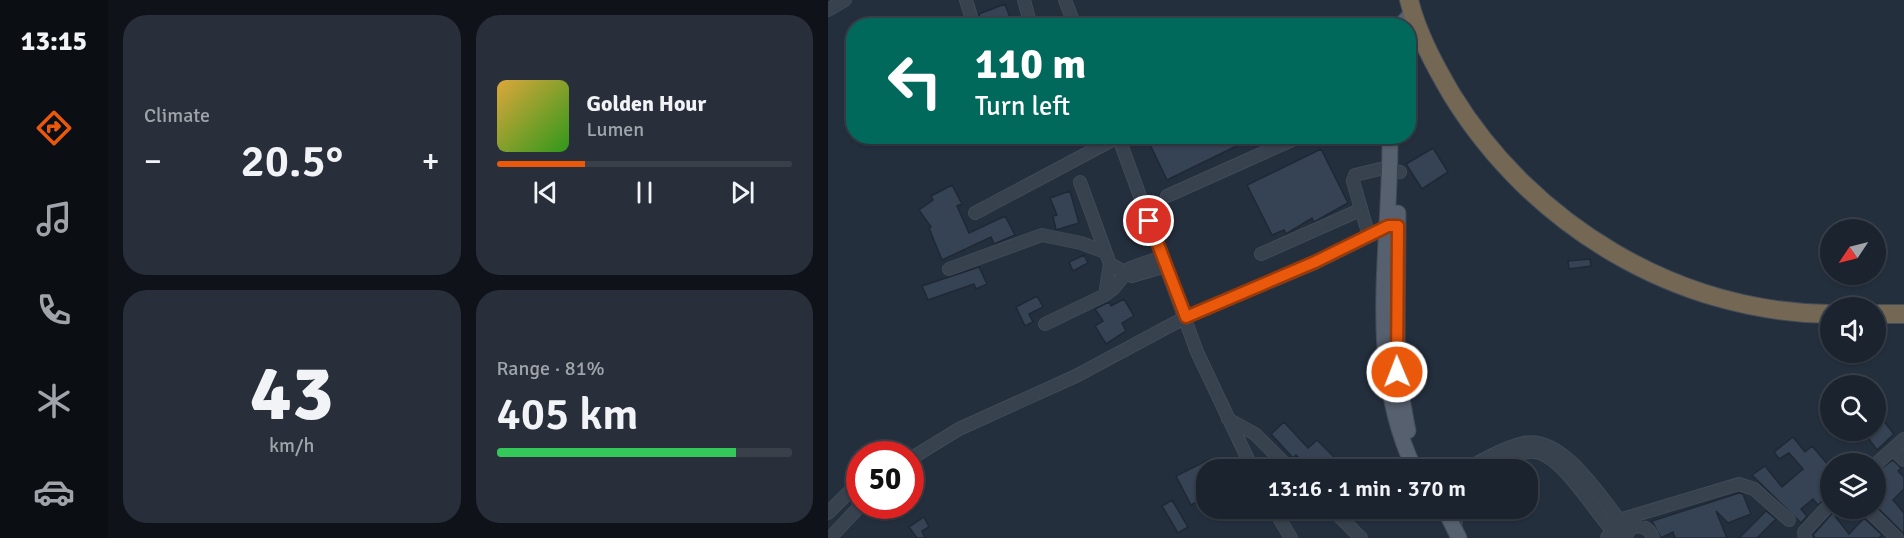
<!DOCTYPE html>
<html lang="en">
<head>
<meta charset="utf-8">
<style>
  body { margin:0; font-family:Signika,sans-serif; background:#282f3a; color:#f1f3f6; height:100vh; display:flex; flex-direction:column; font-size:22px; white-space:nowrap }
  * { box-sizing:border-box; margin:0 }
  p { font-size:20px; color:#a0a4aa }
  .icon { flex:none; width:33px; height:33px; fill:none; stroke:currentColor; stroke-width:2; stroke-linecap:round; stroke-linejoin:round }
  .map { position:relative; flex:1; overflow:hidden }
  .sheet { display:flex; flex-direction:column; gap:15px; padding:15px; background:#0f1319; width:720px }
  .sheet>* { flex:none }
  .top-card { position:absolute; left:18px; top:18px; width:570px; height:126px; border-radius:24px; box-shadow:0 2px 4px #0004,0 0 0 2px #39404a; background:#00695c; color:#fff; overflow:hidden }
  .needle { width:39px; rotate:235deg }
  .tools { position:absolute; left:992px; top:219px; display:grid; gap:12px }
  .tools a { display:grid; place-items:center; width:66px; height:66px; border-radius:50%; background:#1b232e; box-shadow:0 2px 4px #0004,0 0 0 2px #39404a; font-size:30px }
  .speed { position:absolute; left:18px; top:441px; display:flex; gap:12px; font-size:30px; font-weight:700; text-align:center }
  .speed>* { display:grid; place-content:center; width:78px; height:78px; border-radius:50%; background:#1b232e; box-shadow:0 2px 4px #0004,0 0 0 2px #39404a; line-height:1 }
  .speed .limit { border:9px solid #d22; background:#fff; color:#111 }
  .pin { position:absolute; display:grid; place-items:center; width:51px; height:51px; color:#fff; margin:-26px; border:3px solid #fff; border-radius:50%; box-shadow:0 2px 6px #0007 }
  .me { position:absolute; width:66px; margin:-33px; rotate:359deg; stroke-linejoin:round; filter:drop-shadow(0 0 4px #0008) }
  .turn { display:flex; align-items:center; gap:21px; height:126px; padding:0 30px; font-size:27px }
  .turn .icon { width:78px; height:78px; stroke-width:2.5 }
  .turn b { display:block; font-size:42px; line-height:51px }
  .big { font-size:45px; font-weight:600; line-height:1.1 }
  .sheet .widget { flex:1; display:flex; flex-direction:column; justify-content:center; gap:9px; min-width:0; padding:0 21px; border-radius:24px; background:#282f3a }
  .sheet .dial { align-items:center; gap:0 }
  .dial b { font-size:78px; line-height:1 }
  .song { display:flex; align-items:center; gap:18px }
  .cover { width:72px; height:72px; border-radius:9px; background:linear-gradient(135deg,hsl(40 70% 55%),hsl(110 70% 35%)) }
  .played { height:6px; border-radius:3px; background:linear-gradient(90deg,#ea580c 30%,#39404a 30%) }
  .keys { display:flex; justify-content:space-around; direction:ltr }
  .heat { display:flex; justify-content:space-between; align-items:center; font-size:33px; direction:ltr }
  .charge { height:9px; border-radius:4px; background:linear-gradient(90deg,#34c759 81%,#39404a 0) }
  .sheet .tiles { flex:1; display:grid; gap:15px; grid-template-columns:repeat(2,1fr) }
  .trip { position:absolute; left:368px; top:459px; width:342px; height:60px; border-radius:24px; background:#1b232e; box-shadow:0 2px 4px #0004,0 0 0 2px #39404a; font-weight:600; line-height:60px; text-align:center }
  main { display:flex; flex:1; min-height:0 }
  .tabs { display:flex; flex-direction:column; width:108px; justify-content:space-around; align-items:center; background:#0b0e12; color:#a0a4aa }
  .tabs .icon { width:42px; height:42px }
  .tabs .active { color:#ea580c }
  .tabs b { font-size:27px; color:#f1f3f6 }
  .map>svg:first-child { display:block }
  .building { fill:#364354; stroke:#1f2835; stroke-width:1.5 }
  .lines { fill:none; stroke-linecap:round; stroke-linejoin:round }
  .minor-casing { stroke:#414a57; stroke-width:14 }
  .major-casing { stroke:#414a57; stroke-width:17 }
  .highway-casing { stroke:#434c59; stroke-width:20 }
  .minor { stroke:#38414e; stroke-width:12 }
  .major { stroke:#56606e; stroke-width:15 }
  .highway { stroke:#746855; stroke-width:18 }
  .route-casing { stroke:#983908; stroke-width:15 }
  .route { stroke:#ea580c; stroke-width:10 }
</style>
</head>
<body>
<main>
<nav class="tabs">
<b>13:15</b>
<svg class="icon active" aria-label="directions" viewBox="0 0 24 24"><path d="M12 3l9 9-9 9-9-9zM9 14v-3h6M13 9l2 2-2 2"/></svg>
<svg class="icon" aria-label="music" viewBox="0 0 24 24"><path d="M9 18V5l10-2v13"/><circle cx="6" cy="18" r="3"/><circle cx="16" cy="16" r="3"/></svg>
<svg class="icon" aria-label="phone" viewBox="0 0 24 24"><path d="M5 4h4l2 5-3 2q2 4 5 5l2-3 5 2v4C11 20 4 13 5 4z"/></svg>
<svg class="icon" aria-label="climate" viewBox="0 0 24 24"><path d="M12 3v18M4 7l16 10M4 17L20 7"/></svg>
<svg class="icon" aria-label="car" viewBox="0 0 24 24"><path d="M5 17H2v-5l4-1 3-4h7l3 4 3 1v5h-3M9 17h6M6 11h13"/><circle cx="7" cy="17" r="2"/><circle cx="17" cy="17" r="2"/></svg>
</nav>
<section class="sheet">
<div class="tiles">
<div class="widget"><p>Climate</p>
<div class="heat"><a>−</a><b class="big">20.5°</b><a>+</a></div>
</div>
<div class="widget">
<div class="song"><i class="cover"></i><div><b>Golden Hour</b><p>Lumen</p></div></div>
<div class="played"></div>
<div class="keys"><svg class="icon" aria-label="previous" viewBox="0 0 24 24"><path d="M18 5L8 12l10 7zM5 5v14"/></svg><svg class="icon" aria-label="pause" viewBox="0 0 24 24"><path d="M8 5v14M16 5v14"/></svg><svg class="icon" aria-label="next" viewBox="0 0 24 24"><path d="M6 5l10 7-10 7zM19 5v14"/></svg></div>
</div>
<div class="widget dial"><b>43</b><p>km/h</p></div>
<div class="widget"><p>Range · 81%</p><b class="big">405 km</b><div class="charge"></div></div>
</div>
</section>
<div class="map">
<svg width="1076" height="538" viewBox="0 0 1076 538">
  <rect width="100%" height="100%" fill="#242f3e"/>
  <path class="building" d="M177,4L184,23L154,26L151,14Z
    M318,136H429L339,180Z
    M605,148L620,172L594,189L578,164Z
    M493,149L520,203L486,222L484,218L458,234L456,230L444,235L419,185Z
    M124,185L134,204L129,206L141,233L177,216L187,235L166,244L163,237L114,260L101,228L103,227L91,210L105,200L103,196Z
    M242,191L251,223L228,230L225,216L229,215L222,198Z
    M256,255L260,263L245,271L241,262Z
    M762,259L763,266L741,269L740,261Z
    M151,267L159,284L148,289L146,284L100,300L94,286Z
    M209,296L215,307L201,314L205,322L197,326L188,307Z
    M296,299L306,316L294,323L298,331L278,344L267,326L275,321L267,309L281,302L283,306Z
    M1054,419L1066,434L1049,450L1040,438L1047,432V425Z
    M456,422L480,448L489,440L511,462L504,470H483L468,455L465,458L443,434Z
    M965,437L977,452L984,446L1002,467V494L990,505L985,499L973,509L979,516L973,523L924,475L937,466L954,487L975,469L961,453L951,459L946,452Z
    M382,459L387,470H378V497L363,505L348,476Z
    M1065,460L1073,468L1070,471L1076,477V489L1065,500L1076,513V534L1047,505V473Z
    M911,493L915,494L923,514L900,523L888,511L899,538H847L845,532L833,538L824,521Z
    M344,500L360,527L350,533L334,506Z
    M1009,508H1016L1007,516L1021,534L1036,518L1054,535L1051,538H987L985,535Z
    M938,511L948,519L929,538H911Z
    M96,517L101,527L94,531L97,538H89L81,527Z"/>
  <g class="lines">
    <g class="minor-casing">
      <path id="minor" d="M138,0L146,26
        M196,0L203,26
        M237,0L247,26
        M0,10L17,0
        M290,136L369,352L425,470
        M252,182L282,264L277,295
        M339,196L473,136
        M147,213L290,137
        M541,236L525,181L527,175L552,169L572,172
        M433,254L532,210
        M282,264L304,276L338,266
        M121,269L214,235L253,243L277,252
        M217,324L277,295L286,288L302,268L334,257
        M400,419L427,434L463,470
        M1065,449L1076,460
        M82,459L131,429L248,376L358,317L487,263L560,227L566,226
        M1047,465L1076,439
        M636,470C655,460 675,448 695,443C737,434 776,503 800,531
        M659,470C672,462 692,450 707,452C735,455 770,518 791,538
        M445,508L463,538
        M503,508L533,538
        M1038,508L1069,538
        M0,513L23,490L32,487
        M627,530L629,508
        M2,538L32,506
        M779,538L791,520L911,484L926,489L961,520
        M796,538L803,528C813,524 822,528 825,538
        M977,538L976,532L1002,504"/>
    </g>
    <g class="major-casing">
      <path id="major" d="M572,26L585,12
        M562,136C563,247 536,366 587,470
        M570,213L569,372L580,431
        M616,508L631,538"/>
    </g>
    <g class="highway-casing">
      <path id="highway" d="M581,0C589,33 607,66 624,95C704,225 848,312 1002,314
        M1047,314H1076"/>
    </g>
    <use href="#minor" class="minor"/>
    <use href="#major" class="major"/>
    <use href="#highway" class="highway"/>
  </g>
  <g class="lines">
    <g class="route-casing">
      <path id="route" d="M321,221L358,317L487,262L560,226H570L569,372"/>
    </g>
    <use href="#route" class="route"/>
  </g>
</svg>
<div class="tools">
<a><svg class="needle" viewBox="-14 -14 28 28"><path d="M0-13l5 13h-10z" fill="#e53935"/><path d="M0 13l5-13h-10z" fill="#a0a4aa"/></svg></a>
<a><svg class="icon" aria-label="sound" viewBox="0 0 24 24"><path d="M4 9h4l5-4v14l-5-4H4zM17 9q2 3 0 6"/></svg></a>
<a><svg class="icon" aria-label="search" viewBox="0 0 24 24"><circle cx="10" cy="10" r="6"/><path d="M15 15l6 6"/></svg></a>
<a><svg class="icon" aria-label="layers" viewBox="0 0 24 24"><path d="M12 4l9 5-9 5-9-5zM3 14l9 5 9-5"/></svg></a>
</div>
<div class="speed"><div class="limit">50</div></div>
<div class="pin" style="left:321px;top:221px;background:#d93025"><svg class="icon" aria-label="arrive" viewBox="0 0 24 24"><path d="M6 21V4h12l-3 4 3 4H6"/></svg></div>
<svg class="me" style="left:569px;top:372px" viewBox="-20 -20 40 40"><circle r="17" fill="#ea580c" stroke="#fff" stroke-width="3"/><path d="M0-11L8 9 0 5-8 9z" fill="#fff"/></svg>
<div class="trip">13:16 · 1 min · 370 m</div>
<div class="top-card">
<div class="turn"><svg class="icon" aria-label="left" viewBox="0 0 24 24"><path d="M17 20v-9H6M10 6l-5 5 5 5"/></svg><div><b>110 m</b>Turn left</div></div>
</div>
</div>
</main>
</body>
</html>
